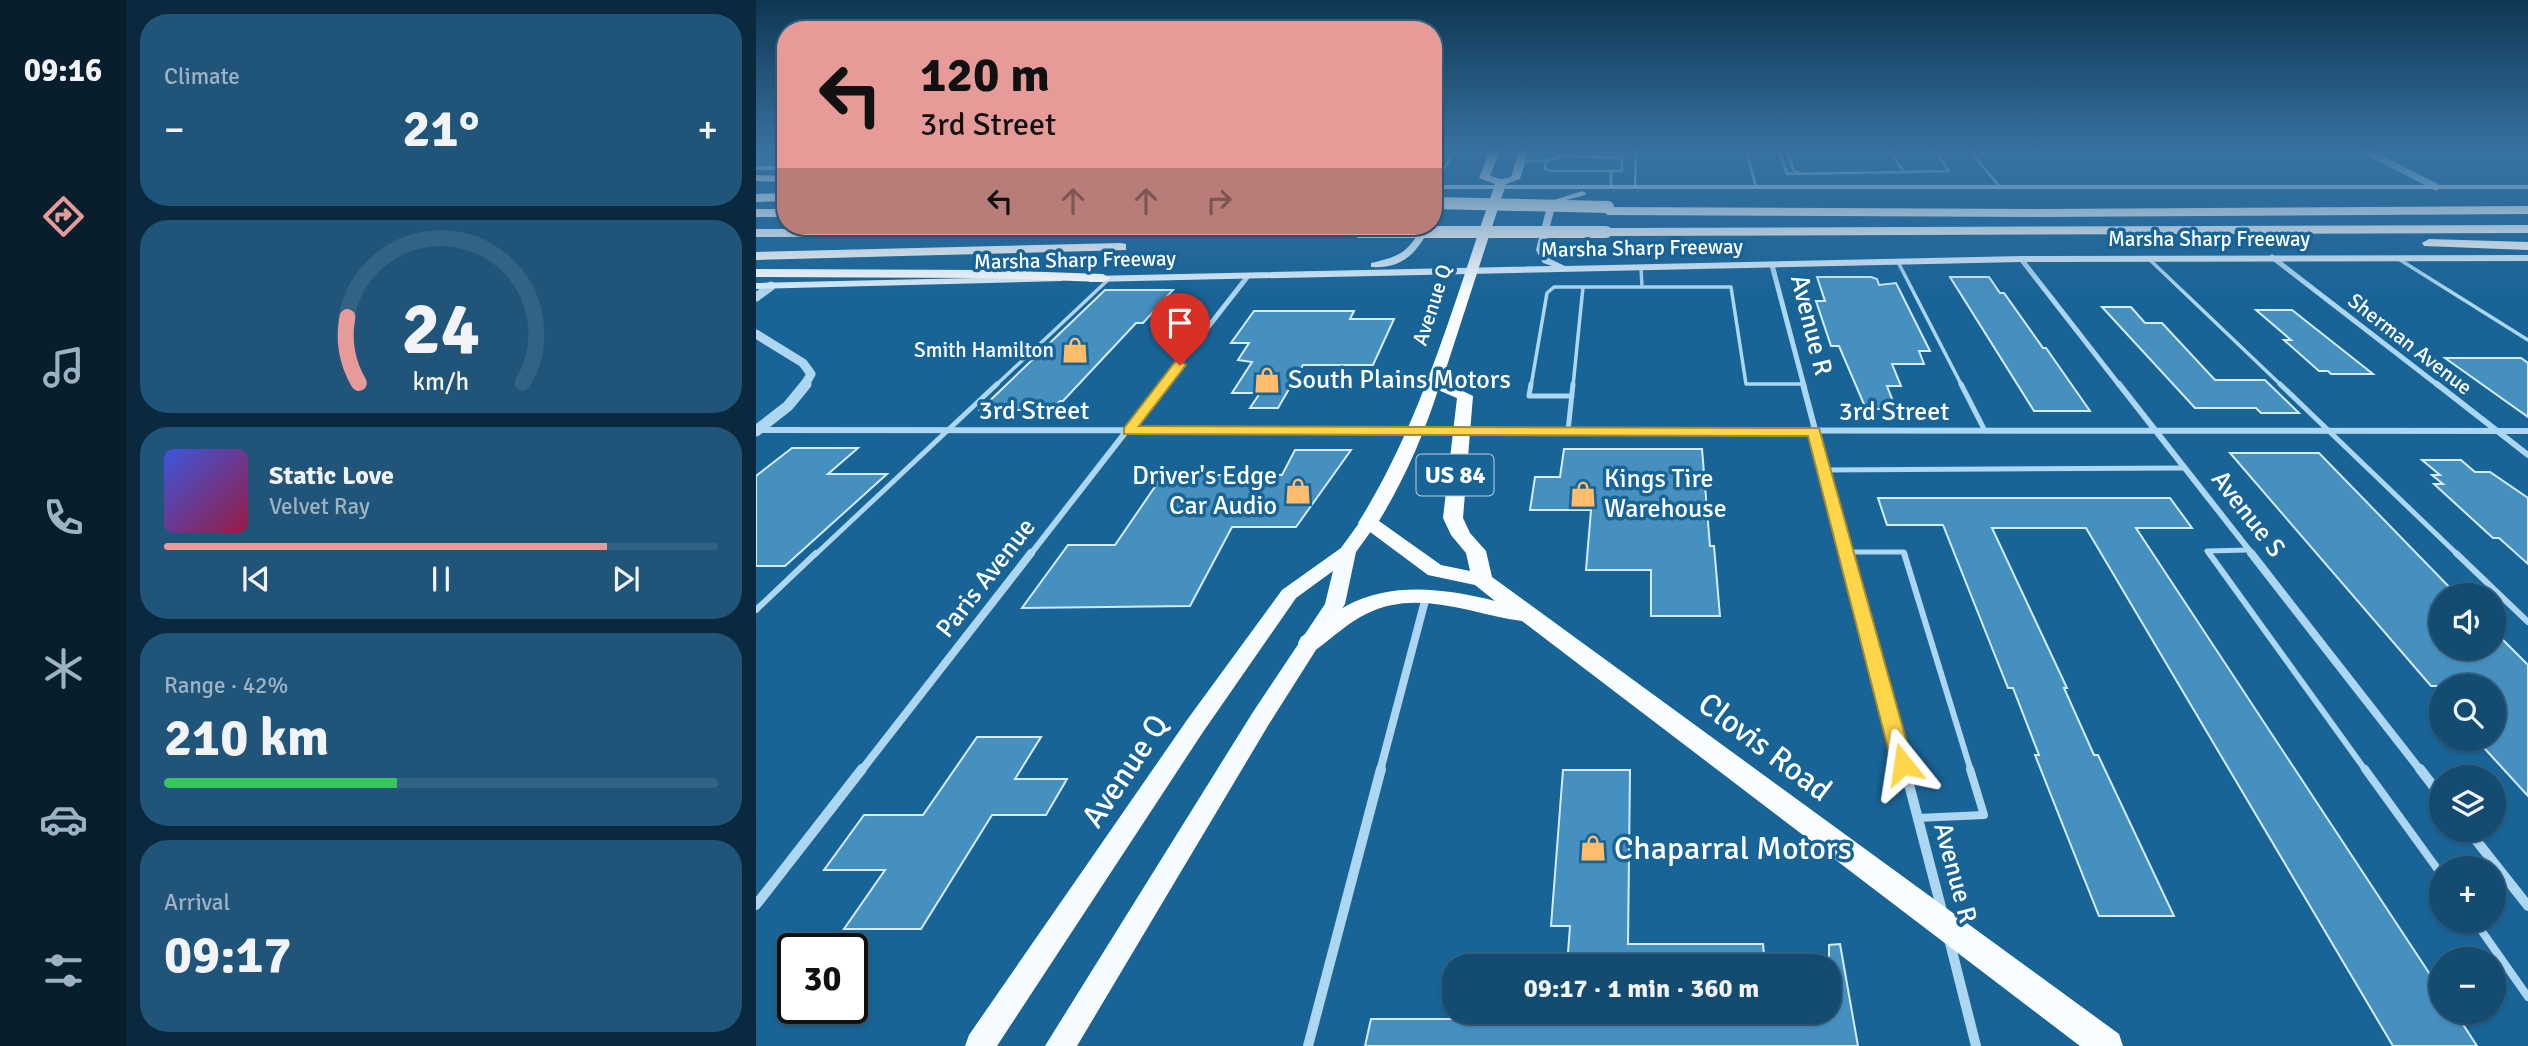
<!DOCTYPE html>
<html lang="en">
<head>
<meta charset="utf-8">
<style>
  body { margin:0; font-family:Signika,sans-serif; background:#205579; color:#f1f3f6; height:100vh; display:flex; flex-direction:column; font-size:26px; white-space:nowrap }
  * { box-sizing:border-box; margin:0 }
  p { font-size:23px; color:#9db3c3 }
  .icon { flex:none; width:38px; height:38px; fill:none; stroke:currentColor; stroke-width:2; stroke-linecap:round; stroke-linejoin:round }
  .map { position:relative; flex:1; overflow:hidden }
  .panel { display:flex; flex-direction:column; gap:14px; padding:14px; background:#0a293e; width:630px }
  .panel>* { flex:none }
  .guide { position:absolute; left:21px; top:21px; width:665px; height:214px; border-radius:28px; box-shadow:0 2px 5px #0004,0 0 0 2px #326384; background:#e69b98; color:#111; overflow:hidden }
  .buttons { position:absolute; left:1673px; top:583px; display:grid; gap:14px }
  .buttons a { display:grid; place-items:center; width:77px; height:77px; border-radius:50%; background:#134b71; box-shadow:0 2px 5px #0004,0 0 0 2px #326384; font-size:35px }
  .speed { position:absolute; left:21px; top:933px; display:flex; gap:14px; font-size:35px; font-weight:700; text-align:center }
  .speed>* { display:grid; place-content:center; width:91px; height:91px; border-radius:50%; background:#134b71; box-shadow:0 2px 5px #0004,0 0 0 2px #326384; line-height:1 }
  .speed .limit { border:4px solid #111; border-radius:10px; background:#fff; color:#111 }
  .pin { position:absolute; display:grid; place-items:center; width:60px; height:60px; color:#fff; margin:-72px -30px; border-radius:50% 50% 50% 0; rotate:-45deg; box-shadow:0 0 7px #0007 }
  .pin .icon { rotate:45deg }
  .me { position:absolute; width:77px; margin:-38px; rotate:345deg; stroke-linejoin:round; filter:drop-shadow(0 0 5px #0008) }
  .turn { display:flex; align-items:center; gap:24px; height:147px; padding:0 28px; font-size:32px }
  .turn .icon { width:91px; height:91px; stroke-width:2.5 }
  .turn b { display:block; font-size:49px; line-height:60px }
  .lanes { display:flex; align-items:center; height:66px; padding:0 28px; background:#0003; justify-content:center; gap:35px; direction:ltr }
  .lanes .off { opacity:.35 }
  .big { font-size:52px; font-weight:700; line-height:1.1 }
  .panel .tile { flex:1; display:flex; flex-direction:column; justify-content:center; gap:10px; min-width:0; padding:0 24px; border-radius:28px; background:#205579 }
  .panel .dial { align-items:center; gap:0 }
  .dial svg { height:182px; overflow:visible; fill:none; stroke:#326384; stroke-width:7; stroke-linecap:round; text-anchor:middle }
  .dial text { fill:#f1f3f6; stroke:none }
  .song { display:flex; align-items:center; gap:21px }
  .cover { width:84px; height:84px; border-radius:10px; background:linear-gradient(135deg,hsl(230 70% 55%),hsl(340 70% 35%)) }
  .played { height:7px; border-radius:4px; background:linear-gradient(90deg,#e69b98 80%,#326384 80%) }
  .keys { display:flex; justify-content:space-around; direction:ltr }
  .heat { display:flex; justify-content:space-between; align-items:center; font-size:38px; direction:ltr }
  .charge { height:10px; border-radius:5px; background:linear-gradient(90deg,#34c759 42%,#326384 0) }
  .trip { position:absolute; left:686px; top:954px; width:399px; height:70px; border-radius:28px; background:#134b71; box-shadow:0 2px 5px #0004,0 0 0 2px #326384; font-weight:700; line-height:70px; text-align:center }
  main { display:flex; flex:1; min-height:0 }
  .menu { display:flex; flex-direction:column; width:126px; justify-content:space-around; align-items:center; background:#081e2d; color:#9db3c3 }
  .menu .icon { width:49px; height:49px }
  .menu .on { color:#e69b98 }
  .menu b { font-size:32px; color:#f1f3f6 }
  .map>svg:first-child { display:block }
  .green { fill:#297eb3 }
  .building { fill:#4690bf; stroke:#d4ecfc; stroke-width:2 }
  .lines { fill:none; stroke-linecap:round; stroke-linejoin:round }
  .service-far4 { stroke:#add6f1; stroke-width:2.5 }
  .service-far3 { stroke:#add6f1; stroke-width:3.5 }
  .service-far2 { stroke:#add6f1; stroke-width:5 }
  .service-far1 { stroke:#add6f1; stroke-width:6 }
  .service { stroke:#add6f1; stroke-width:8 }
  .minor-far3 { stroke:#add6f1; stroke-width:5 }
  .minor-far2 { stroke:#add6f1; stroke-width:6 }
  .minor-far1 { stroke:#add6f1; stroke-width:8 }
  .minor { stroke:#add6f1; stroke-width:10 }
  .tertiary-far2 { stroke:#add6f1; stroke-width:7 }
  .tertiary-far1 { stroke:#add6f1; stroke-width:9 }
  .tertiary { stroke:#add6f1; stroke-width:11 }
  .secondary { fill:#dbeefb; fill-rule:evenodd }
  .primary { fill:#f6fbff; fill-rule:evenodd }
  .trunk { fill:#fafdff; fill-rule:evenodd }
  .motorway { fill:#fff; fill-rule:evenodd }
  .motorway-bridge { stroke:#fff; stroke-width:12 }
  .route { fill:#ffd54a; stroke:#a68a30; stroke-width:2 }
  .labels { text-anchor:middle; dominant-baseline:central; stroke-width:7; stroke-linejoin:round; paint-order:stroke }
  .far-street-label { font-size:21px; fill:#fff; stroke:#196497 }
  .far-poi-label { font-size:21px; fill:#fff; stroke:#196497; text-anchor:end }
  .shield { fill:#196497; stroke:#bad0e0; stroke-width:2 }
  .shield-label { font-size:24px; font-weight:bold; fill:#fff }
  .street-label { font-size:26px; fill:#fff; stroke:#196497 }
  .poi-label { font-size:26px; fill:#fff; stroke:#196497; text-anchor:start }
  .near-street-label { font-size:32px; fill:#fff; stroke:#196497 }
  .near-poi-label { font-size:32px; fill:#fff; stroke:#196497; text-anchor:start }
</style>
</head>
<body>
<main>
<nav class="menu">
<b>09:16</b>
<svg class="icon on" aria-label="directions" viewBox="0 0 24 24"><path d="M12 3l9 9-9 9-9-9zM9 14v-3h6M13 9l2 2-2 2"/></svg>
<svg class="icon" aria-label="music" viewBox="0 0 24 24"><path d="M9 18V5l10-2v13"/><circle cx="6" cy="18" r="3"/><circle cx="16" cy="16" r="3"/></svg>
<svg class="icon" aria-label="phone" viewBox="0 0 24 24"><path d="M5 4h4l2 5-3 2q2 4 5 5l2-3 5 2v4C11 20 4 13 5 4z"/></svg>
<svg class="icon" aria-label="climate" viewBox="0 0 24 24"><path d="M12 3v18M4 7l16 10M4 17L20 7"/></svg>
<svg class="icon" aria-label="car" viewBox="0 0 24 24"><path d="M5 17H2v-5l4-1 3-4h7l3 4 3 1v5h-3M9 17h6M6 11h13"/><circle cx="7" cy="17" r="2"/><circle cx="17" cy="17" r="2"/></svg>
<svg class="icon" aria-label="filters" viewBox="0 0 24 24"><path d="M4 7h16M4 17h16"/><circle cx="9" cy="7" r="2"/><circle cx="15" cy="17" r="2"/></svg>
</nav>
<section class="panel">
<div class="tile"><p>Climate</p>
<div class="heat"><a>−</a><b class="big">21°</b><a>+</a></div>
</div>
<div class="tile dial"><svg viewBox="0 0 100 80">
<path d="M14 69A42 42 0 1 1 86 69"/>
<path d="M14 69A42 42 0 0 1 9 40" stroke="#e69b98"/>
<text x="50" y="56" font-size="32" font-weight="700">24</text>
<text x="50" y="72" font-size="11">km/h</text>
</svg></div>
<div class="tile">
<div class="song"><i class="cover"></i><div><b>Static Love</b><p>Velvet Ray</p></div></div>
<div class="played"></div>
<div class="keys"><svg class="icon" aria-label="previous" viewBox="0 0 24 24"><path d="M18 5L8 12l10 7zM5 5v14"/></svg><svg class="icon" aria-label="pause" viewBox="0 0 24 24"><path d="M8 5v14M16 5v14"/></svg><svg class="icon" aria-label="next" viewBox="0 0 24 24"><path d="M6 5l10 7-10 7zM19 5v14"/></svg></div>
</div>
<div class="tile"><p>Range · 42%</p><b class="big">210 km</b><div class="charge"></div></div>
<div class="tile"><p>Arrival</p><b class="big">09:17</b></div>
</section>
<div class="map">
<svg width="1772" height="1046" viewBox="0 0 1772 1046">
  <rect width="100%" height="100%" fill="#196497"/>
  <path class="green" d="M0,150H30V164L0,165Z"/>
  <path class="building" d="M1061,277H1115L1121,279L1123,285L1140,283L1174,351H1163L1168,364H1136L1145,386H1131L1140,409H1110L1083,346H1075L1060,301H1069Z
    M1194,277H1233L1244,293H1248L1287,348H1290L1334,411H1278Z
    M349,290H417L387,323H380L307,401H304L296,410H224Z
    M1346,307H1375L1389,323H1406L1459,380H1509L1543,413H1505L1500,408H1439Z
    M1500,310H1536L1617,374H1575L1572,371H1563L1528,340H1535Z
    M498,311H598L594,319H638L617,365H547L522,408H494L504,393H476L496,362L482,360L493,343H475Z
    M1689,358H1765L1772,363V417Z
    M36,448H102L72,474H131L29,566H0V476Z
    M808,449H946L954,546H958L964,616H895V570H830L835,510H774L779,477H804Z
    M539,450H595L540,527H476L434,606L266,608L312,545H359L407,475H526Z
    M1474,453H1563L1701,595H1685V648H1738V631L1772,665V796L1719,738H1738V686H1675Z
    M1666,460H1705L1719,472H1734L1772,498V564L1743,538H1737L1678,484H1687L1676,475H1684Z
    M1122,498H1414L1436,528H1380L1685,991V1012H1699L1721,1046H1637L1330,528H1236L1311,688H1308L1338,755H1342L1418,916H1343L1279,755H1283L1257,688H1252L1187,525H1131Z
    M221,737H285L259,779H311L290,815H236L165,929H88L129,870H68L108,815H167Z
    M807,770H874L872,944H1007L1009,966H811L814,926H795Z
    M1084,944L1102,1046H609L615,1019H808V1012H1073V945Z"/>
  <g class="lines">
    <path class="service-far4" d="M990,150L1000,187
      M1023,150L1031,174L1148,172
      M1031,150L1038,171L1043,173
      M1133,150L1148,172L1193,171L1178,150
      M1213,150L1244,187
      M765,161H790L789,169L795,171H855V187
      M790,161L805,156L866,158V171H855
      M677,175L686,173L698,150
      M879,187L880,150"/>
    <path class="service-far3" d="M1641,258L1772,340
      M1393,259L1526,386
      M1142,262L1206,386
      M885,267L886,287
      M239,386L354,278
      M775,386L791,293L798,287H827
      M817,386L827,287H975L990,384H1047"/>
    <path class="service-far2" d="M775,384L773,396H816
      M1205,384L1229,431
      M1524,384L1702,555
      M812,431L817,384
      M1069,470L1427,468
      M1091,552H1148L1149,555
      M59,555L241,384
      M1454,555L1451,551L1492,550"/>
    <path class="service-far1" d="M1148,553L1215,771
      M1453,553L1610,771
      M1700,553L1772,622
      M0,610L60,553"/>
    <path class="service" d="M1609,769L1685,874
      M1161,818L1228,815L1214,769
      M1718,920L1772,997"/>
    <path class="minor-far3" d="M1516,257L1683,386
      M1265,259L1364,386
      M1016,265L1048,386
      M406,386L492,276"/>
    <path class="minor-far2" d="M1047,384L1092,555
      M1363,384L1497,555
      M1681,384L1772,455
      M2,430L1772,431
      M274,555L407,384"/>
    <path class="minor-far1" d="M1092,553L1149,771
      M1495,553L1665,771
      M105,771L275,553
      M624,771L670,597"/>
    <path class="minor" d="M1149,769L1186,911
      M1664,769L1685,796
      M1712,830L1772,906
      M0,905L106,769
      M1193,939L1220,1046
      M552,1046L625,769"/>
    <path class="tertiary-far2" d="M1608,150L1680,187"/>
    <path class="tertiary-far1" d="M0,297L15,286
      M0,334L47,363L55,374L48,386"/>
    <path class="tertiary" d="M0,431L32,406L50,384"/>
    <path class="secondary" d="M0,166H30V170H0Z
      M677,185H1772V189H677Z
      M826,191L830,193L829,195L800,203L788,250L794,259L809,266L1265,256L1772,255V261L1265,262L334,282L329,279L334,276L796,266L787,263L780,250L792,202Z
      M667,226H675C661,252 648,269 615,267V263C645,256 651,253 667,226Z
      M303,276L308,279L306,281L0,289V283Z"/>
    <path class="primary" d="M612,518L621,523L600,552L589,604L513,724L321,1046H289L497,712L569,604L577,571L540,598L447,732L241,1046H209L213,1035L431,720L526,590L585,548L606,519Z"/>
    <path class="trunk" d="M734,150H744L734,176L745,179L755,177L763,150H773L764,179L750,184L686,381L717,396L707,518L714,533L730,551L736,577L1363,1034L1367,1046H1324L766,621C715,614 661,588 610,614C592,623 577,637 561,649L553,651L545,649L542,643L545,637C560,627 574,615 590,606C637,581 690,589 739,601L719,585L672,575L602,523C667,420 699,298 739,184L723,178ZM682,390L701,398L687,518L695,535L710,553L714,571L685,565L623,521C648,480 667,437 682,390Z"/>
    <path class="motorway" d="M0,175L30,176V182L0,181Z
      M30,193V201L0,202V194Z
      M1772,206V214L1284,217L852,215L846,211L852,207L1284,209Z
      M0,209H30V217H0Z
      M1772,225V233L850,236L844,232L850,228Z
      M603,228L609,232L608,235L0,237V229Z
      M1673,239L1772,242V250L1668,246L1666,243Z
      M365,243L370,244V250L0,260V252Z
      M0,269L230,270L347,274L354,278L347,282L230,278L0,277Z"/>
    <path class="motorway-bridge" d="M677,203L852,207
      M603,232H850"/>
  </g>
  <linearGradient id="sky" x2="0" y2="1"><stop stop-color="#0e3753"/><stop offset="0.51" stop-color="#3872a1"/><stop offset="1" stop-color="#3872a1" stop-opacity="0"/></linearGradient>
  <rect width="1772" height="296" fill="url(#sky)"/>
  <path class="route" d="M424,361L430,365L383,426L1063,428L1157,764L1154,770L1147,773L1139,770L1136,764L1052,436L368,434V428L419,362Z"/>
  <defs>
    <g id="shop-bare" transform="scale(2.1)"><path d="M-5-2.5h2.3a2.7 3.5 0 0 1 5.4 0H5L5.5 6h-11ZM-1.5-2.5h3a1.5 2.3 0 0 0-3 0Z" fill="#ffbd6c" stroke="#196497" stroke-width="2.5" paint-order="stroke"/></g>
  </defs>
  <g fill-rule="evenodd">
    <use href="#shop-bare" x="319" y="350"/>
    <use href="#shop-bare" x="511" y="380"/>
    <use href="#shop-bare" x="542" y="491"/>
    <use href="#shop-bare" x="827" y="494"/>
    <use href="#shop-bare" x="837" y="848"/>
  </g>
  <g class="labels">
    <g class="far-street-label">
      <text x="1453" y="239">Marsha Sharp Freeway</text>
      <text transform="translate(886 248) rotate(-1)">Marsha Sharp Freeway</text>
      <text transform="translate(319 260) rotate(-1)">Marsha Sharp Freeway</text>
      <text transform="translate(676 305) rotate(-72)">Avenue Q</text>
      <text transform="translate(1654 344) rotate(38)">Sherman Avenue</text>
    </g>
    <g class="far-poi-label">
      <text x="298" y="350">Smith Hamilton</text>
    </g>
    <rect class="shield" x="660.5" y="454.5" width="77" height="41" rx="5"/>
    <g class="shield-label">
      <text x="699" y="475">US 84</text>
    </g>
    <g class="street-label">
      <text transform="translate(1055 325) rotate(76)">Avenue R</text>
      <text x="278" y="411">3rd Street</text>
      <text x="1138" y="412">3rd Street</text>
      <text transform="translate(1492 514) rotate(52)">Avenue S</text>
      <text transform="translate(230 578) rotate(-52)">Paris Avenue</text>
      <text transform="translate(1199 873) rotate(75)">Avenue R</text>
    </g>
    <g class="poi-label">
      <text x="532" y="380">South Plains Motors</text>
      <text x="521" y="476" text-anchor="end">Driver's Edge<tspan x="521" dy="30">Car Audio</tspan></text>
      <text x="848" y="479">Kings Tire<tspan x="848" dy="30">Warehouse</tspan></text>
    </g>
    <g class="near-street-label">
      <text transform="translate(1009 747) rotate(37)">Clovis Road</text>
      <text transform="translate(369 771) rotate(-56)">Avenue Q</text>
    </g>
    <g class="near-poi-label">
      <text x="858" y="848">Chaparral Motors</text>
    </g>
  </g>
</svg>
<div class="buttons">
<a><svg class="icon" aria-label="sound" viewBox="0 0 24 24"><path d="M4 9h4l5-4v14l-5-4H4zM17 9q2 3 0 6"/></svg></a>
<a><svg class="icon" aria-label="search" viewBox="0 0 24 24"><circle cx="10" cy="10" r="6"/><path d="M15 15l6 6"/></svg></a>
<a><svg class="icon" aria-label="layers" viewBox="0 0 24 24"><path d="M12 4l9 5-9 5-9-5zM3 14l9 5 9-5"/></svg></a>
<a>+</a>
<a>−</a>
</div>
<div class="speed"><div class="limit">30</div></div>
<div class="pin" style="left:424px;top:365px;background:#d93025"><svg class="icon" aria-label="arrive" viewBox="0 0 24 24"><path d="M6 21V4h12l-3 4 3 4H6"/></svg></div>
<svg class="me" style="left:1147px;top:764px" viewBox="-20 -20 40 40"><path d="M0-17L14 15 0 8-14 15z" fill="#ffd54a" stroke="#fff" stroke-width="4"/></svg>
<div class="trip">09:17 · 1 min · 360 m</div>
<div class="guide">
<div class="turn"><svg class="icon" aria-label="left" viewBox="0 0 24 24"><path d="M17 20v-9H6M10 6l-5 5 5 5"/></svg><div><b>120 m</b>3rd Street</div></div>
<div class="lanes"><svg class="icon" aria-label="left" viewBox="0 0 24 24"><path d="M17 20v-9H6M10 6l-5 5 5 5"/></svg><svg class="icon off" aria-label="ahead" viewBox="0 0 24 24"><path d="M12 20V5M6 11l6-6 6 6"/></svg><svg class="icon off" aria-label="ahead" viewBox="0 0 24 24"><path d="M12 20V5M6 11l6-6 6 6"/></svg><svg class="icon off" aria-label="right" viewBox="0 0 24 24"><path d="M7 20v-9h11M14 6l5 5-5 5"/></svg></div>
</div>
</div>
</main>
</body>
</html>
